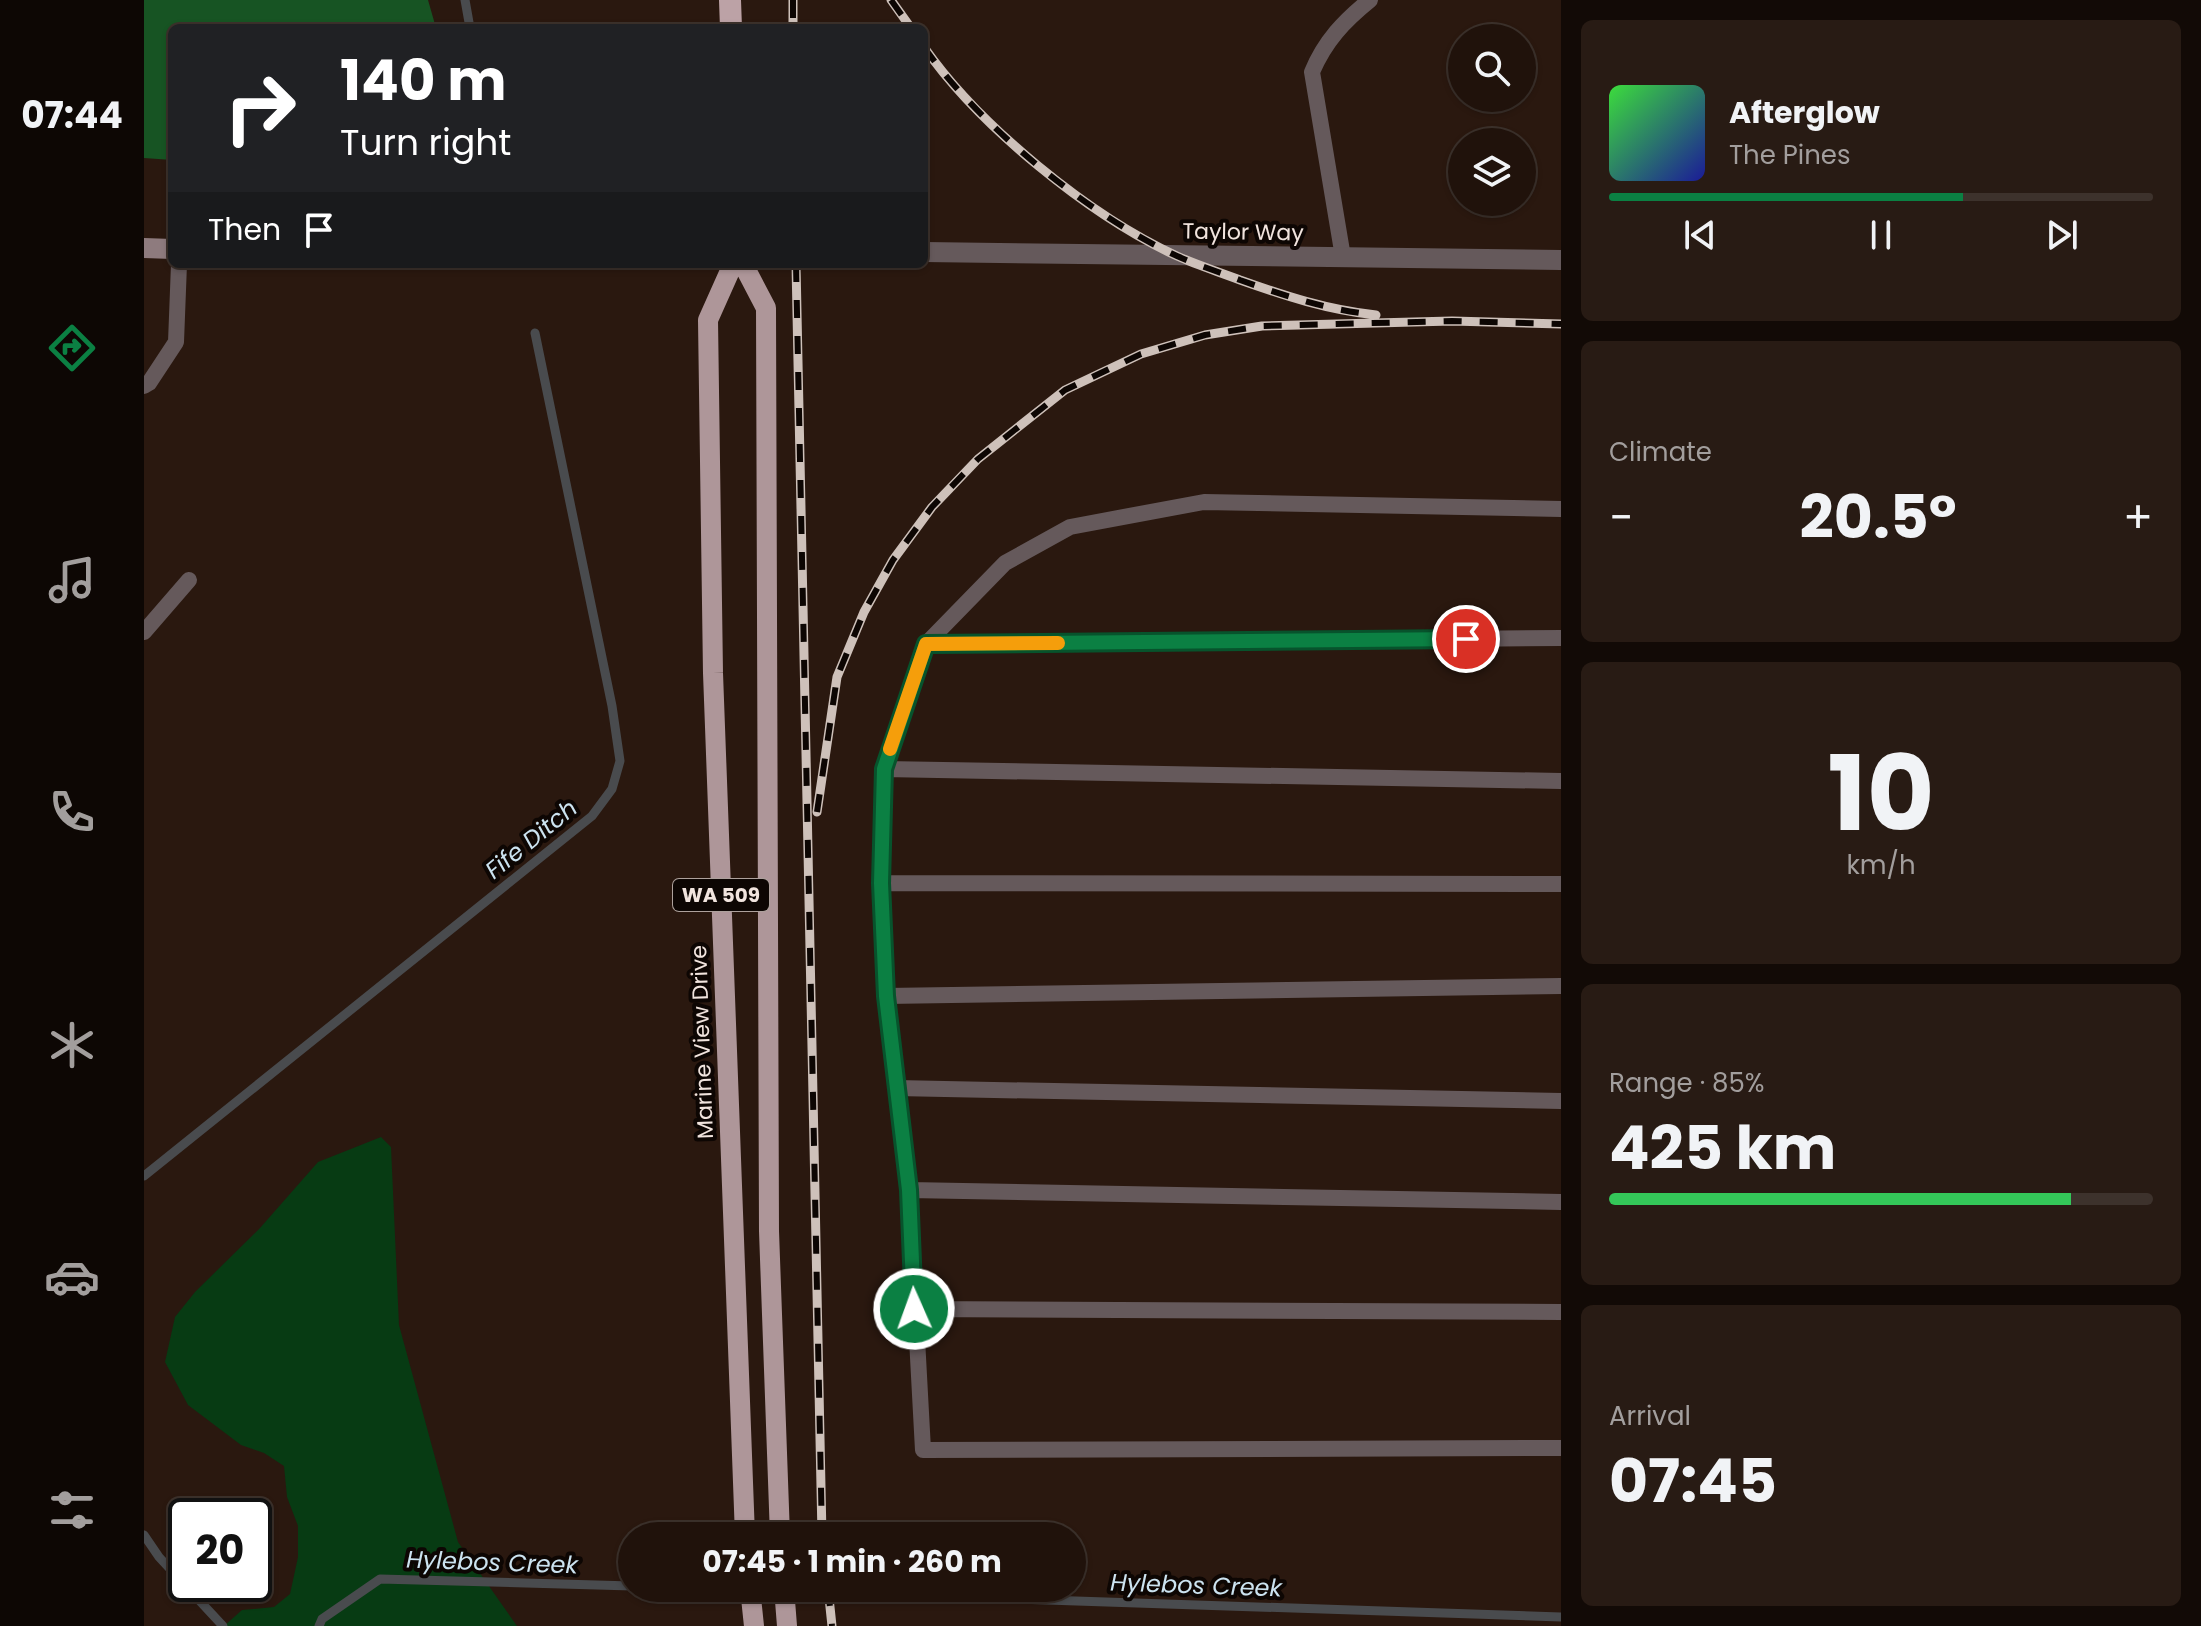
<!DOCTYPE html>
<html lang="en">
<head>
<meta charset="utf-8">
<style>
  body { margin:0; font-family:Poppins,sans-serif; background:#281b14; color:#f1f3f6; height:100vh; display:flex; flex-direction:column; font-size:30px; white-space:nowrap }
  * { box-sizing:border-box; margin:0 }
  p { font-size:26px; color:#a29e9d }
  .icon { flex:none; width:44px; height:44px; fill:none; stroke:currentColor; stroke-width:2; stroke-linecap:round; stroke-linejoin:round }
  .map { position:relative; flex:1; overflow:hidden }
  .details { display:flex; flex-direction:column; gap:20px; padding:20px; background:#120a06; width:640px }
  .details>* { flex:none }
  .top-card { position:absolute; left:24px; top:24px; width:760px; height:244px; border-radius:12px; box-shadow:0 2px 6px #0004,0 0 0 2px #3d322c; background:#202124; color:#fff; overflow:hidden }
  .tools { position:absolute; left:1304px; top:24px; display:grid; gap:16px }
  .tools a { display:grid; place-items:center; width:88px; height:88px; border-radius:50%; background:#20120b; box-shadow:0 2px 6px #0004,0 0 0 2px #3d322c; font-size:40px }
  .speed { position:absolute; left:24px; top:1498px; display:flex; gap:16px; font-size:40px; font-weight:700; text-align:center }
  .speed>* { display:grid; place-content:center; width:104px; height:104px; border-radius:50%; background:#20120b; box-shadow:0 2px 6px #0004,0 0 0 2px #3d322c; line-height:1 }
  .speed .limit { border:4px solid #111; border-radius:12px; background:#fff; color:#111 }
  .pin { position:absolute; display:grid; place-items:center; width:68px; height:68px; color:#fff; margin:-34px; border:4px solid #fff; border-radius:50%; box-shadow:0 2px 8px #0007 }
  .me { position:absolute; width:88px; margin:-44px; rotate:358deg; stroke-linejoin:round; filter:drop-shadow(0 0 6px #0008) }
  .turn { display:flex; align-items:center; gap:28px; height:168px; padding:0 40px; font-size:36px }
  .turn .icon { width:104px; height:104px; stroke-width:2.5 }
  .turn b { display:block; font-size:56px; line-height:68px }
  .then { display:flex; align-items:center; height:76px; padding:0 40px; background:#0003; gap:16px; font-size:30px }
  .big { font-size:60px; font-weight:700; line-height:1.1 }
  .details .card { flex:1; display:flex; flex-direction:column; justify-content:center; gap:12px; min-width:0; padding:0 28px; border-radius:12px; background:#281b14 }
  .details .dial { align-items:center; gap:0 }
  .dial b { font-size:104px; line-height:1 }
  .song { display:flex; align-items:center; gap:24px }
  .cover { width:96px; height:96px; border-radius:12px; background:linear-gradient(135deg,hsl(120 70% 55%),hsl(240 70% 35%)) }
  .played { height:8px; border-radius:4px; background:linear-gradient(90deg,#0b8043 65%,#3d322c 65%) }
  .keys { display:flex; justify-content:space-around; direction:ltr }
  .heat { display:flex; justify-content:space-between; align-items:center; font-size:44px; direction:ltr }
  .charge { height:12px; border-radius:6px; background:linear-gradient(90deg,#34c759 85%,#3d322c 0) }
  .trip { position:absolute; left:474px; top:1522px; width:468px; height:80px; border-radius:40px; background:#20120b; box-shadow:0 2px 6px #0004,0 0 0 2px #3d322c; font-weight:700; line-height:80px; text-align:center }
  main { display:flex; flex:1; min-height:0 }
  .tab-bar { display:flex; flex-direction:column; width:144px; justify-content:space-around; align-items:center; background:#0d0704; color:#a29e9d }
  .tab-bar .icon { width:56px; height:56px }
  .tab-bar .active { color:#0b8043 }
  .tab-bar b { font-size:36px; color:#f1f3f6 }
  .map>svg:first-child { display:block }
  .green { fill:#073b13 }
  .forest { fill:#175423 }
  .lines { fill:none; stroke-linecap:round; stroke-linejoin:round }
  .stream { stroke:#494b4e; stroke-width:9 }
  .service { stroke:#65595b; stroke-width:16 }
  .tertiary { stroke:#65595b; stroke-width:20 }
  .secondary { stroke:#8e7b7e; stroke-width:20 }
  .primary { stroke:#ae9699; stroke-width:20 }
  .trunk { stroke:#bca2a6; stroke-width:22 }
  .rail-casing { stroke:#cec1ba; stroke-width:9 }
  .rail { stroke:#0d0603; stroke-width:6; stroke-dasharray:18; stroke-linecap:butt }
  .route-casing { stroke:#07532c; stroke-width:20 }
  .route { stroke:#0b8043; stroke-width:14 }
  .slow { stroke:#f59e0b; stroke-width:14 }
  .labels { text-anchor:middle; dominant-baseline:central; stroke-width:8; stroke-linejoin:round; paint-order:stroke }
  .shield { fill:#0d0603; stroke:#ada19c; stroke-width:2 }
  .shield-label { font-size:20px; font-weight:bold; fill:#f1e4de }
  .street-label { font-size:22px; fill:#f1e4de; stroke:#0d0603 }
  .water-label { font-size:24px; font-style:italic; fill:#cce3f0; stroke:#0d0603 }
</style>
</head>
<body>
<main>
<nav class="tab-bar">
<b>07:44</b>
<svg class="icon active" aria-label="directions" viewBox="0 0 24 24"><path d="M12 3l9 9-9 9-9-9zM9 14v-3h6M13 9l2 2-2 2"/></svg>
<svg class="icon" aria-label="music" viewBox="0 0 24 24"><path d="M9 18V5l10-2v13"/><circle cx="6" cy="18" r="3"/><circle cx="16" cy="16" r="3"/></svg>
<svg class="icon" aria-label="phone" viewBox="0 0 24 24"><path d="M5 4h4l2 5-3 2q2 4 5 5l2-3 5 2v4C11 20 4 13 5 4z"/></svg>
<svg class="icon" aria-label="climate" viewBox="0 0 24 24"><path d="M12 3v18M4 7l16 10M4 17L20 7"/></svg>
<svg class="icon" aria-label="car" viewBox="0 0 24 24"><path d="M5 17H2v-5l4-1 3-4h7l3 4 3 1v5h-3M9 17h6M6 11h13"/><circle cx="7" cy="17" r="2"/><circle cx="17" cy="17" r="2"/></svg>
<svg class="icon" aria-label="filters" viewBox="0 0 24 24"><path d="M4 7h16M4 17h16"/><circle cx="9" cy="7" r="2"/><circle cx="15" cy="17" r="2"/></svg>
</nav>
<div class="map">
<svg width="1417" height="1626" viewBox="0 0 1417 1626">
  <rect width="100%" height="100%" fill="#2a180f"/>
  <path class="green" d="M237,1137L247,1147L255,1325L314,1542L373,1626H80L98,1610L130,1607L146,1594L154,1557V1526L143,1497L140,1466L120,1453L97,1445L44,1405L21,1362L31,1317L51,1292L116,1228L174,1162Z"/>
  <path class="forest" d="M0,0H284L292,28H28V160L0,158Z"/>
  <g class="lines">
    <path class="stream" d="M321,0L326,28
      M0,1176L448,816L468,789L476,761L468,706L391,333
      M0,1535L15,1557L79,1626
      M542,1588L1417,1617
      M175,1626L178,1619L236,1579L488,1586"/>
    <path class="service" d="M1199,257L1168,72C1181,41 1200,21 1226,0
      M0,386L5,383L32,342L35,264
      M1417,509L1060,502L926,527L861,563L782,644L740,769L737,883L742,996L765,1190L779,1450L1417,1448
      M0,632L45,580
      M782,644L1417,638
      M740,769L1417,781
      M737,883L1417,884
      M742,996L1417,986
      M752,1088L1417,1101
      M765,1190L1417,1202
      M770,1309L1417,1312"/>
    <path class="tertiary" d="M780,252L1417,260"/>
    <path class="secondary" d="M0,248L28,249"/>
    <path class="primary" d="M589,264L564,320L569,673L601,1536
      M599,264L622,308L625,1231L636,1536
      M606,1588L610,1626
      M640,1588L643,1626"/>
    <path class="trunk" d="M586,0L587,28"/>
    <g class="rail-casing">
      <path id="rail" d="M649,0V28
        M747,0L767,28
        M780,47C835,126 946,216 1033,256C1053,265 1075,272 1096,280C1141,296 1184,310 1232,315
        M652,264L678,1536
        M673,812L693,677L720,612L749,560L788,507L834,459L921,390L997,354L1061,335L1118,326L1308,321L1417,324
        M684,1588L688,1626"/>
    </g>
    <use href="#rail" class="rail"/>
  </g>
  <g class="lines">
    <g class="route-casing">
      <path id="route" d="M770,1309L765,1190L742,996L737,883L740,769L782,644L1322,639"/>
    </g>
    <use href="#route" class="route"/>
    <path class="slow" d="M746,749L782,644L914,643"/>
  </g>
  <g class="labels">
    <rect class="shield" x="529" y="879" width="96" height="32" rx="6"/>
    <g class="shield-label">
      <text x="577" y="895">WA 509</text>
    </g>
    <g class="street-label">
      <text transform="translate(1099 232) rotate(1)">Taylor Way</text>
      <text transform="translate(558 1042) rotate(-92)">Marine View Drive</text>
    </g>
    <g class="water-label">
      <text transform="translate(387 839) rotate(-39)">Fife Ditch</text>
      <text transform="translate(348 1562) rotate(2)">Hylebos Creek</text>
      <text transform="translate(1052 1585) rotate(2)">Hylebos Creek</text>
    </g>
  </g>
</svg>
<div class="tools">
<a><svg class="icon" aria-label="search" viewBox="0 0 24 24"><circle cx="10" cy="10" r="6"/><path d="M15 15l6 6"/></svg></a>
<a><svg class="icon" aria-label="layers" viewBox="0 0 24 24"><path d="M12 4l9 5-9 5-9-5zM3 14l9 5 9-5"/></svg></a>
</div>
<div class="speed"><div class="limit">20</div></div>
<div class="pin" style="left:1322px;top:639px;background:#d93025"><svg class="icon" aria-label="arrive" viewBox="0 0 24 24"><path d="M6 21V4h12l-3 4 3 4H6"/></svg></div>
<svg class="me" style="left:770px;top:1309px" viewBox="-20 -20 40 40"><circle r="17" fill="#0b8043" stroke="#fff" stroke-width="3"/><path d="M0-11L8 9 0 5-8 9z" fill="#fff"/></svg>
<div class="trip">07:45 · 1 min · 260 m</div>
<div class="top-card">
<div class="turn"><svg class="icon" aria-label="right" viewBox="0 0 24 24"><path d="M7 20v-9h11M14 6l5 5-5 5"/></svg><div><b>140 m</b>Turn right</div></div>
<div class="then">Then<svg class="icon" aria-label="arrive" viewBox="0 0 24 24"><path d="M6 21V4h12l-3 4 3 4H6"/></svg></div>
</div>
</div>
<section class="details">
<div class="card">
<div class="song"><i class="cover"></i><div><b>Afterglow</b><p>The Pines</p></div></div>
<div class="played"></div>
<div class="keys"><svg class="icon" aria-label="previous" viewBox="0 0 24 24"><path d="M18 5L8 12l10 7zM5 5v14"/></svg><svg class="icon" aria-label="pause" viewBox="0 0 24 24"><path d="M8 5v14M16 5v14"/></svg><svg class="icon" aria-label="next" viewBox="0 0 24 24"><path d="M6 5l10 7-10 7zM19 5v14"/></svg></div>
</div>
<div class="card"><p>Climate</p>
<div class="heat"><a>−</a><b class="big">20.5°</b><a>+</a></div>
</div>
<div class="card dial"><b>10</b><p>km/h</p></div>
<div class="card"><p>Range · 85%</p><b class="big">425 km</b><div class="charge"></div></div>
<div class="card"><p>Arrival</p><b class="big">07:45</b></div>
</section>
</main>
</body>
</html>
